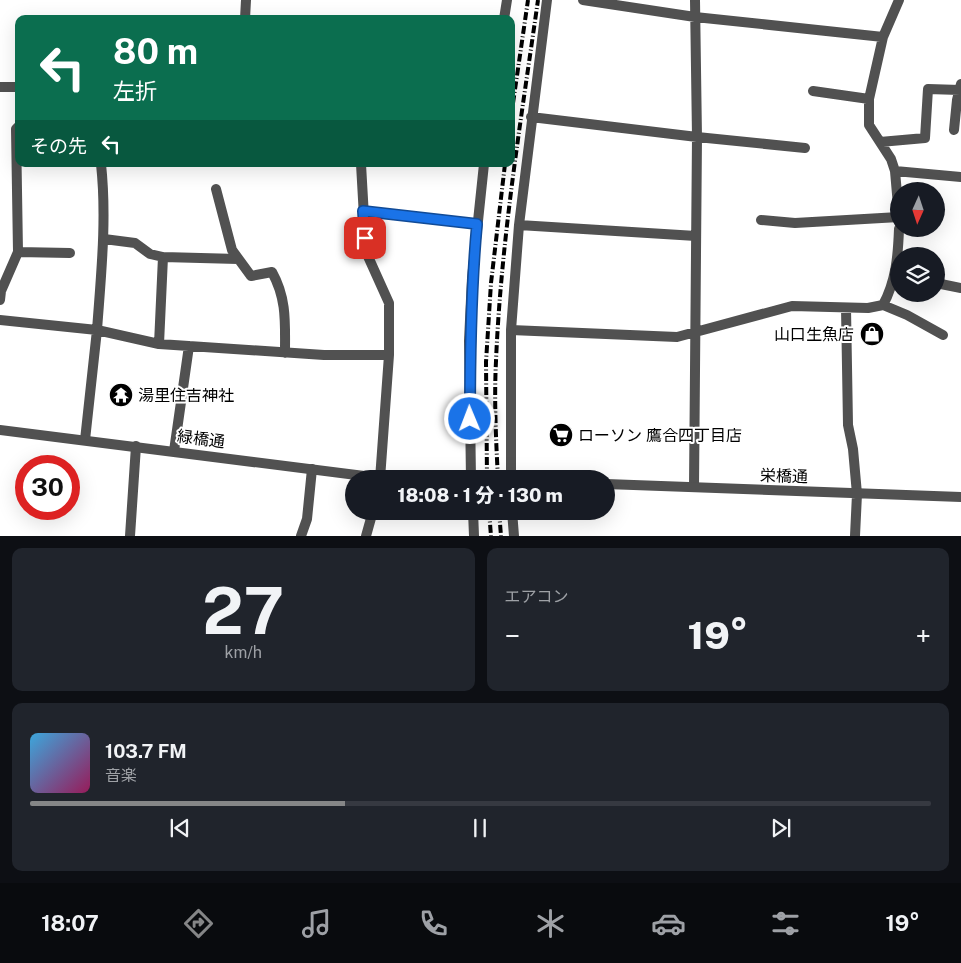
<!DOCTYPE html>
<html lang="ja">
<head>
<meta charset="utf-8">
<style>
  body { margin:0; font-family:"Public Sans","Noto Sans JP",sans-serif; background:#20242c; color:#f1f3f6; height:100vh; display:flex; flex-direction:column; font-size:19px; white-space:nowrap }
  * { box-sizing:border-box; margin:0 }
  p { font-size:16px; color:#9ea1a6 }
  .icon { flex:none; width:28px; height:28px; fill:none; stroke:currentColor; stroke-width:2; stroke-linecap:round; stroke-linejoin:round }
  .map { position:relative; height:536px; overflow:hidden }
  .drawer { display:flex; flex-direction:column; gap:12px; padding:12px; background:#0d0f14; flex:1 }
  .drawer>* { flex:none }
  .guide { position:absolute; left:15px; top:15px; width:500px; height:152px; border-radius:10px; box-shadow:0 5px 20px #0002; background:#0b6e4f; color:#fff; overflow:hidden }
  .needle { width:32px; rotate:183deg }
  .controls { position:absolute; left:890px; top:182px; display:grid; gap:10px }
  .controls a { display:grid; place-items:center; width:55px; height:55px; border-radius:50%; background:#171b24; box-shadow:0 5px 20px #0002; font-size:25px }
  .speed { position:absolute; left:15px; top:455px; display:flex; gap:10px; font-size:25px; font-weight:700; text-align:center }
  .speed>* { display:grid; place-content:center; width:65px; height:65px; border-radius:50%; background:#171b24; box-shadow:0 5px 20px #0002; line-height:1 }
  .speed .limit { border:8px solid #d22; background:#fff; color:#111 }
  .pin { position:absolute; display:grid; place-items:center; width:42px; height:42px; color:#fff; margin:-21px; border-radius:10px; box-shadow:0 2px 8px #0006 }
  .me { position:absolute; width:55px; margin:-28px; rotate:359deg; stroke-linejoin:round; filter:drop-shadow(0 0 4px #0008) }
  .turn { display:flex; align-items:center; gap:18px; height:105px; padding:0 15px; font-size:22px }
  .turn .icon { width:65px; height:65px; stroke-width:2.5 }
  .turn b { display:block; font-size:35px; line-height:42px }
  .then { display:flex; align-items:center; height:48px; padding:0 15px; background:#0003; gap:10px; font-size:19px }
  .big { font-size:38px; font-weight:800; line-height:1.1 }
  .drawer .tile { flex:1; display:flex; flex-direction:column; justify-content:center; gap:8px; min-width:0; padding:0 18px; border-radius:10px; background:#20242c }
  .drawer .dial { align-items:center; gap:0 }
  .dial b { font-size:65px; line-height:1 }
  .song { display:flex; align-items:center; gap:15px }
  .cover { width:60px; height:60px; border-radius:8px; background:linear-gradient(135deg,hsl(200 70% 55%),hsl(330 70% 35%)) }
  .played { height:5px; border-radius:2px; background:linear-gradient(90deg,#858687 35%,#363941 35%) }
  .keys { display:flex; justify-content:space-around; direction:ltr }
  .heat { display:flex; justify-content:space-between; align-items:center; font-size:28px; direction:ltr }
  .drawer .tiles { flex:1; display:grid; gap:12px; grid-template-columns:1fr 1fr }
  .tile:last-child { grid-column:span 2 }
  .trip { position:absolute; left:345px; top:470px; width:270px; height:50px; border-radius:25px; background:#171b24; box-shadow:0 5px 20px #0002; font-weight:800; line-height:50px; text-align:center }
  .menu { display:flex; height:80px; justify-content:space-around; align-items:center; background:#090b0e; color:#9ea1a6 }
  .menu .icon { width:35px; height:35px }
  .menu .current { color:#858687 }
  .menu b { font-size:22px; color:#f1f3f6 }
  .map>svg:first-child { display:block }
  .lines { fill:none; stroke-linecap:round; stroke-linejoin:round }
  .minor { stroke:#515151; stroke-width:10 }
  .tertiary { stroke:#515151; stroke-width:10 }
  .rail { stroke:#000; stroke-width:4; stroke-dasharray:8 2.5 1 2.5; stroke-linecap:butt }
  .route-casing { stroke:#114b97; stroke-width:12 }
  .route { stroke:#1a73e8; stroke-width:9 }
  .labels { text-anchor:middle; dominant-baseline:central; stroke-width:4; stroke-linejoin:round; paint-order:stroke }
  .poi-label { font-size:16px; fill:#000; stroke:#fff; text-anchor:start }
  .street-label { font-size:16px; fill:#000; stroke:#fff }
</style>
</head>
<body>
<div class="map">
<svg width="961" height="536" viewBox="0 0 961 536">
  <rect width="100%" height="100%" fill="#fff"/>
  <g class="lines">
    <path class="minor" d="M583,0L695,17L883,37
      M245,19L246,0
      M504,19L507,0
      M0,87H19
      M813,91L869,99
      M531,117L697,137L805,148
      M954,130L957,100L961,84
      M880,142L925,138L928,89L960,90
      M361,164L366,252L389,303V355L380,479
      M895,171L961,177
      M216,189L232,250L251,276L272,272C287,299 285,323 285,353
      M363,211L477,224
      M899,217L895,171L891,159L869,125V99L883,37L899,0
      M761,220L795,223L899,217
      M519,225L696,236
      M104,239L135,243L150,254L163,257L238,259
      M18,252L70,253
      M163,257L159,344L324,355H389
      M936,283L961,288
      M0,300L1,291L18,252L16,129L19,126
      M883,305C896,281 898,256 899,229
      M846,308L848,425L853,449L857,494
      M0,320L97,330C101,275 107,219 101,164
      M511,330L677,337L792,306L868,308L883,305L907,315L943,335
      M85,440L97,330L159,344
      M174,451L189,346
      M471,479L469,341L472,278L484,164
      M511,479V330L519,225L547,0
      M694,487L697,137L695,0
      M473,511L474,536
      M512,511L514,536
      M130,536L136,446
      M301,536L307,519L312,469
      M366,536L373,511"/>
    <path class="tertiary" d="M0,430L380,478L398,479
      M606,484L961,497
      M855,536L857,494"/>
    <path class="rail" d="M511,117L528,0
      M487,479L486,362L491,283L505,164
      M498,479C496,440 494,400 496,361C501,240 521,120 538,0
      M489,511L491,536
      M499,511L501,536"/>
  </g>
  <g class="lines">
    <g class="route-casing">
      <path id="route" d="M365,238L363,211L477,224C471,289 470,353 470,419"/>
    </g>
    <use href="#route" class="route"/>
  </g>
  <defs>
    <g id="shop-disc" transform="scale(1.25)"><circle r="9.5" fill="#000" stroke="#fff"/><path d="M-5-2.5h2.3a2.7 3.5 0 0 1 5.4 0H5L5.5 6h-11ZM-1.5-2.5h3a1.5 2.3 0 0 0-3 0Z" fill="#fff"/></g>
    <g id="temple-disc" transform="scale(1.25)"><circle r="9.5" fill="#000" stroke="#fff"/><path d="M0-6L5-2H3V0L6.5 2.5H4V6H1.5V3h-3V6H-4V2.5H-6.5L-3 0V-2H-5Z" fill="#fff"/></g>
    <g id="supermarket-disc" transform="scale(1.25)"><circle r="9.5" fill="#000" stroke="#fff"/><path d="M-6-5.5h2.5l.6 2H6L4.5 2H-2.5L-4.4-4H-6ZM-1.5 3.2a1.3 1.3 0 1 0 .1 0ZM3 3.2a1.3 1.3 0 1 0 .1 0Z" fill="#fff"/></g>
  </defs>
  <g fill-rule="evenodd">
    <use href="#shop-disc" x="872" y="334"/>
    <use href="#temple-disc" x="121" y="395"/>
    <use href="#supermarket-disc" x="561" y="435"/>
  </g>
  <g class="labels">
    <g class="poi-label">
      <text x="854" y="334" text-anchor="end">山口生魚店</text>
      <text x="138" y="395">湯里住吉神社</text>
      <text x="578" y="435">ローソン 鷹合四丁目店</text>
    </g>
    <g class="street-label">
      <text transform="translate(201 439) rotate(7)">緑橋通</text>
      <text transform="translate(784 476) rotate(2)">栄橋通</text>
    </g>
  </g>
</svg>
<div class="controls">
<a><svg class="needle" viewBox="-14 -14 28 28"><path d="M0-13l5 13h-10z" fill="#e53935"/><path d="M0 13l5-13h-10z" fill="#9ea1a6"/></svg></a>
<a><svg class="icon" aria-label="layers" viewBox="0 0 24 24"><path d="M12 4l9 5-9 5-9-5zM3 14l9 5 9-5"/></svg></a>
</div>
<div class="speed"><div class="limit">30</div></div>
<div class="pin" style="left:365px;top:238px;background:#d93025"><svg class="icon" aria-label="arrive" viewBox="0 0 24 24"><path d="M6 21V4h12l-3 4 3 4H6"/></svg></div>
<svg class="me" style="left:470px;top:419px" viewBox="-20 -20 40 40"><circle r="17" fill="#1a73e8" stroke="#fff" stroke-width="3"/><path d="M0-11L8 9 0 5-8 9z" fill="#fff"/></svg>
<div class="trip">18:08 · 1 分 · 130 m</div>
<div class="guide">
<div class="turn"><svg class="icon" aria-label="left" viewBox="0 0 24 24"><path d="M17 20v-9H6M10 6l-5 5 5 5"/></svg><div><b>80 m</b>左折</div></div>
<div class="then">その先<svg class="icon" aria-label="left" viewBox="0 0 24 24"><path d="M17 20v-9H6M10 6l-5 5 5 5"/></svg></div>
</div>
</div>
<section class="drawer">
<div class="tiles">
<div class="tile dial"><b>27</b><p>km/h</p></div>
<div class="tile"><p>エアコン</p>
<div class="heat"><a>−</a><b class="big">19°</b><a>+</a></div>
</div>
<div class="tile">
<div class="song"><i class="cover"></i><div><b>103.7 FM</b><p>音楽</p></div></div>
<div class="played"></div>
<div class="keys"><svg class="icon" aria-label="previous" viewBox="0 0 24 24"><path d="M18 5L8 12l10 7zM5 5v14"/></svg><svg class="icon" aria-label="pause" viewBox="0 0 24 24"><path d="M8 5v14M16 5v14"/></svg><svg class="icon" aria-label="next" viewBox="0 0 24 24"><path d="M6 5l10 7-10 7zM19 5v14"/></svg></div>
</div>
</div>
</section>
<nav class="menu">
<b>18:07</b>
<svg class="icon current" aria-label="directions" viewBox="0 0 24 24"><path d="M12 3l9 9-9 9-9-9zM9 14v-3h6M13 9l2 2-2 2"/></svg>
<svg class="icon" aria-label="music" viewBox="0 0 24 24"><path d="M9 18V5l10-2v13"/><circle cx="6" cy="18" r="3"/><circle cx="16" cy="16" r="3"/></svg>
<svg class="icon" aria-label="phone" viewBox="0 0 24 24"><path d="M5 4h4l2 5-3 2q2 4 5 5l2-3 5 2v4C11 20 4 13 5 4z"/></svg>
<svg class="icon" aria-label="climate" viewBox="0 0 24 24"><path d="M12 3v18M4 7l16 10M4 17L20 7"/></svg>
<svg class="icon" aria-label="car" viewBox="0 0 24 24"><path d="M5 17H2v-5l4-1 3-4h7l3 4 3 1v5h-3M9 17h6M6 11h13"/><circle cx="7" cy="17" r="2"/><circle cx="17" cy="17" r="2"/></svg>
<svg class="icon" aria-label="filters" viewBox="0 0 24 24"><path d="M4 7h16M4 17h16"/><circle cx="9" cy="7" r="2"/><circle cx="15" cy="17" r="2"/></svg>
<b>19°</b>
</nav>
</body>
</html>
